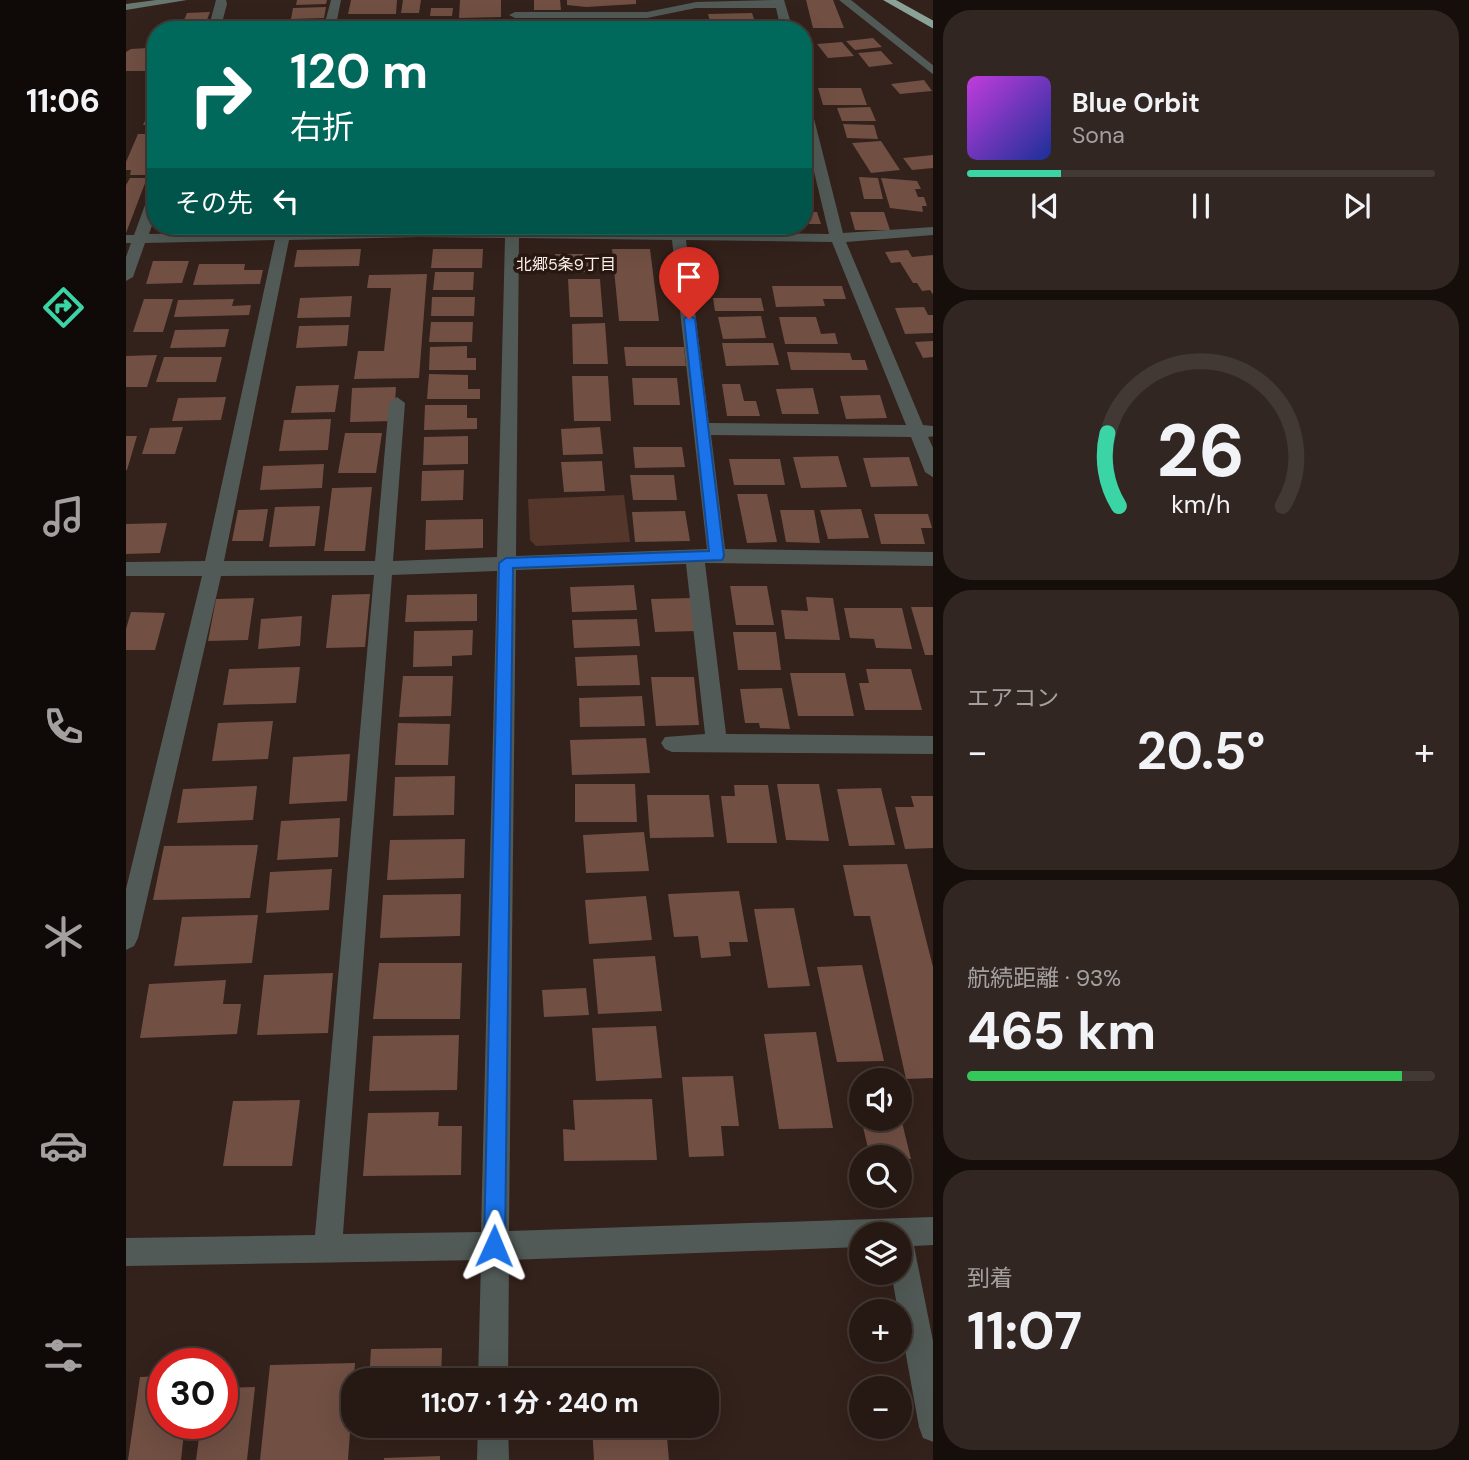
<!DOCTYPE html>
<html lang="ja">
<head>
<meta charset="utf-8">
<style>
  body { margin:0; font-family:"DM Sans","Noto Sans JP",sans-serif; background:#322622; color:#f1f3f6; height:100vh; display:flex; flex-direction:column; font-size:26px; white-space:nowrap }
  * { box-sizing:border-box; margin:0 }
  p { font-size:23px; color:#a4a0a0 }
  .icon { flex:none; width:38px; height:38px; fill:none; stroke:currentColor; stroke-width:2; stroke-linecap:round; stroke-linejoin:round }
  .map { position:relative; flex:1; overflow:hidden }
  .panel { display:flex; flex-direction:column; gap:10px; padding:10px; background:#150e0b; width:536px }
  .panel>* { flex:none }
  .hud { position:absolute; left:21px; top:21px; width:665px; height:214px; border-radius:28px; box-shadow:0 7px 28px #0002,0 0 0 2px #423834; background:#00695c; color:#fff; overflow:hidden }
  .fabs { position:absolute; left:723px; top:1068px; display:grid; gap:14px }
  .fabs a { display:grid; place-items:center; width:63px; height:63px; border-radius:50%; background:#261914; box-shadow:0 7px 28px #0002,0 0 0 2px #423834; font-size:35px }
  .speed { position:absolute; left:21px; top:1348px; display:flex; gap:14px; font-size:35px; font-weight:700; text-align:center }
  .speed>* { display:grid; place-content:center; width:91px; height:91px; border-radius:50%; background:#261914; box-shadow:0 7px 28px #0002,0 0 0 2px #423834; line-height:1 }
  .speed .limit { border:10px solid #d22; background:#fff; color:#111 }
  .pin { position:absolute; display:grid; place-items:center; width:60px; height:60px; color:#fff; margin:-72px -30px; border-radius:50% 50% 50% 0; rotate:-45deg; box-shadow:0 0 7px #0007 }
  .pin .icon { rotate:45deg }
  .me { position:absolute; width:77px; margin:-38px; rotate:1deg; stroke-linejoin:round; filter:drop-shadow(0 0 5px #0008) }
  .turn { display:flex; align-items:center; gap:24px; height:147px; padding:0 28px; font-size:32px }
  .turn .icon { width:91px; height:91px; stroke-width:2.5 }
  .turn b { display:block; font-size:49px; line-height:60px }
  .then { display:flex; align-items:center; height:66px; padding:0 28px; background:#0003; gap:14px; font-size:26px }
  .big { font-size:52px; font-weight:700; line-height:1.1 }
  .panel .tile { flex:1; display:flex; flex-direction:column; justify-content:center; gap:10px; min-width:0; padding:0 24px; border-radius:28px; background:#322622 }
  .panel .dial { align-items:center; gap:0 }
  .dial svg { height:182px; overflow:visible; fill:none; stroke:#423834; stroke-width:7; stroke-linecap:round; text-anchor:middle }
  .dial text { fill:#f1f3f6; stroke:none }
  .song { display:flex; align-items:center; gap:21px }
  .cover { width:84px; height:84px; border-radius:10px; background:linear-gradient(135deg,hsl(290 70% 55%),hsl(230 70% 35%)) }
  .played { height:7px; border-radius:4px; background:linear-gradient(90deg,#3bd4a4 20%,#423834 20%) }
  .keys { display:flex; justify-content:space-around; direction:ltr }
  .heat { display:flex; justify-content:space-between; align-items:center; font-size:38px; direction:ltr }
  .charge { height:10px; border-radius:5px; background:linear-gradient(90deg,#34c759 93%,#423834 0) }
  .trip { position:absolute; left:215px; top:1368px; width:378px; height:70px; border-radius:28px; background:#261914; box-shadow:0 7px 28px #0002,0 0 0 2px #423834; font-weight:700; line-height:70px; text-align:center }
  main { display:flex; flex:1; min-height:0 }
  .tabs { display:flex; flex-direction:column; width:126px; justify-content:space-around; align-items:center; background:#0f0a08; color:#a4a0a0 }
  .tabs .icon { width:49px; height:49px }
  .tabs .active { color:#3bd4a4 }
  .tabs b { font-size:32px; color:#f1f3f6 }
  .map>svg:first-child { display:block }
  .green { fill:#54362b }
  .building { fill:#714f43 }
  .lines { fill:none; stroke-linecap:round; stroke-linejoin:round }
  .street { fill:#515a56; fill-rule:evenodd }
  .secondary { fill:#687770; fill-rule:evenodd }
  .highway { fill:#8aa297; fill-rule:evenodd }
  .route { fill:#1a73e8; stroke:#114b97; stroke-width:2 }
  .labels { text-anchor:middle; dominant-baseline:central; stroke-width:7; stroke-linejoin:round; paint-order:stroke }
  .far-neighbourhood-label { font-size:16px; fill:#fef2ed; stroke:#291811 }
</style>
</head>
<body>
<main>
<nav class="tabs">
<b>11:06</b>
<svg class="icon active" aria-label="directions" viewBox="0 0 24 24"><path d="M12 3l9 9-9 9-9-9zM9 14v-3h6M13 9l2 2-2 2"/></svg>
<svg class="icon" aria-label="music" viewBox="0 0 24 24"><path d="M9 18V5l10-2v13"/><circle cx="6" cy="18" r="3"/><circle cx="16" cy="16" r="3"/></svg>
<svg class="icon" aria-label="phone" viewBox="0 0 24 24"><path d="M5 4h4l2 5-3 2q2 4 5 5l2-3 5 2v4C11 20 4 13 5 4z"/></svg>
<svg class="icon" aria-label="climate" viewBox="0 0 24 24"><path d="M12 3v18M4 7l16 10M4 17L20 7"/></svg>
<svg class="icon" aria-label="car" viewBox="0 0 24 24"><path d="M5 17H2v-5l4-1 3-4h7l3 4 3 1v5h-3M9 17h6M6 11h13"/><circle cx="7" cy="17" r="2"/><circle cx="17" cy="17" r="2"/></svg>
<svg class="icon" aria-label="filters" viewBox="0 0 24 24"><path d="M4 7h16M4 17h16"/><circle cx="9" cy="7" r="2"/><circle cx="15" cy="17" r="2"/></svg>
</nav>
<div class="map">
<svg width="808" height="1460" viewBox="0 0 808 1460">
  <rect width="100%" height="100%" fill="#33211b"/>
  <path class="green" d="M498,495L504,542L410,546L404,540L402,499Z"/>
  <path class="building" d="M171,0H201L200,4L170,5Z
    M225,0H271L270,14H222Z
    M277,0H295L293,13H275Z
    M334,0H375V17L333,18Z
    M408,0H434L435,10H408Z
    M441,0H510V4L460,7L441,5Z
    M680,0H707L718,28H687Z
    M200,7L198,18L165,19L167,8Z
    M305,8H327L326,16H304Z
    M84,12L77,30H54L61,13Z
    M626,13L630,25H585L582,14Z
    M547,19H577L580,30H549Z
    M302,20H326L325,30H301Z
    M332,22H365V28L332,30Z
    M407,24H446L447,30H407Z
    M747,38L756,47L729,50L720,41Z
    M716,42L728,56L702,58L691,44Z
    M22,48L20,52L30,51L26,71H0V52L5,49Z
    M755,51L767,64L743,67L732,53Z
    M798,80L806,91L774,94L765,84Z
    M692,88H735L741,105H697Z
    M26,106H30V125H17Z
    M744,107L750,121H716L711,108Z
    M717,124L748,125L752,139L721,138Z
    M23,129H30V153L21,175H4L5,170H0V162L12,134H21Z
    M755,141L774,170L745,173L726,143Z
    M808,155V168L786,170L777,158Z
    M733,177L752,178L757,199H738Z
    M4,178H21L0,233V185Z
    M755,178L791,181L795,189H789L792,197H798L801,206H796L797,212L764,208Z
    M677,212H691L695,224H677Z
    M724,212H758L764,230H729Z
    M180,226H226V229L179,230Z
    M235,249L233,266L168,267L171,250Z
    M307,249H357L356,268H305Z
    M486,249H524L533,321H493Z
    M782,250L786,257L808,255V296L804,290L796,291L791,283H787L774,262L765,263L759,252Z
    M429,254H469L470,272H430Z
    M27,261H63L56,283L20,284Z
    M73,264H119L118,270H137L134,284L67,285Z
    M309,272H348L347,290H307Z
    M301,274L293,378L228,379L232,351H258L265,288H241L243,275Z
    M442,279H474L477,317H444Z
    M646,286H716L720,299H697L699,306L650,307Z
    M226,296L224,317L171,318L174,298Z
    M306,297H349L348,316H305Z
    M587,298H635L638,311H589Z
    M18,299H47L37,332H7Z
    M108,299L106,306L125,305L123,315L48,317L52,300Z
    M798,307L802,315H808V333L779,334L769,308Z
    M635,316L640,338L597,339L592,317Z
    M653,317H690L695,334L709,333L712,344H659Z
    M305,322H347L346,342H303Z
    M479,323L482,364H447L446,324Z
    M223,325L221,346L170,348L173,326Z
    M103,329L99,347L44,348L49,330Z
    M808,341V357L797,358L789,342Z
    M596,343H647L653,365L600,366Z
    M341,346V358H350V370H303L304,347Z
    M498,347H558L560,366H500Z
    M661,352L724,353L726,360H739L742,370H665Z
    M31,355L21,387H0V356Z
    M38,357H96L90,382H30Z
    M303,374L342,375V389H354V399H301Z
    M446,376H482L485,421H448Z
    M506,378H551L554,405H508Z
    M596,384H614L618,401H630L634,416H601Z
    M213,385L209,412L165,413L170,386Z
    M270,387L268,421L224,422L226,388Z
    M687,388L693,414H656L650,389Z
    M754,395L761,418L720,419L714,396Z
    M100,397L95,420L46,421L52,398Z
    M299,405H341V418H351V429L298,430Z
    M205,419L202,450L153,451L158,420Z
    M57,427L49,454H16L24,428Z
    M474,427L477,454L437,455L435,429Z
    M219,433H256L250,473H212Z
    M0,436H11L1,470H0Z
    M342,436V464L297,465L298,437Z
    M507,447H556L559,467L509,468Z
    M712,456L721,487L675,488L667,457Z
    M783,457L792,486L745,487L737,458Z
    M603,459H654L659,485H608Z
    M476,461L479,491L438,492L435,462Z
    M198,464L196,488L134,490L137,466Z
    M338,470L337,500L295,501L296,471Z
    M504,475H548L551,500H507Z
    M246,487L239,551H198L206,488Z
    M611,494H641L651,542L621,543Z
    M194,506L189,546L143,547L149,507Z
    M142,509L137,541H106L112,510Z
    M735,509L743,538L702,539L694,510Z
    M654,510H688L694,543L660,542Z
    M559,511L564,541L509,542L506,512Z
    M748,514H802L806,528H795L799,544H755Z
    M357,519V548L299,550L300,520Z
    M41,523L34,553L0,554V524Z
    M508,585L511,610L446,612L444,587Z
    M604,586H641L648,625H610Z
    M244,594L239,647L200,648L206,595Z
    M351,594V621L279,622L281,595Z
    M680,597L707,598L714,640L659,639L655,610L682,611Z
    M128,598L122,640L82,641L90,599Z
    M567,598L572,631L529,632L525,599Z
    M785,607H808V655H799Z
    M718,608H776L786,649L750,648L748,639L724,638Z
    M5,612L39,613L29,650H0V629Z
    M176,616L174,646L132,649L135,619Z
    M511,619L514,646L448,648L446,620Z
    M347,630L346,655L326,656V666L287,667L288,631Z
    M607,632H650L655,670H612Z
    M511,655L514,685L451,686L449,657Z
    M174,667L170,703L97,705L103,669Z
    M740,669H785L796,710H739L733,683H743Z
    M664,673H719L728,716H672Z
    M277,676H327L325,716L273,717Z
    M525,677H568L573,725L530,726Z
    M656,688L664,729L634,728L633,723H619L614,689Z
    M516,696L519,726L454,727L453,698Z
    M147,721L142,759L86,761L92,723Z
    M272,723L324,724L322,765H269Z
    M520,738L524,773L446,775L444,740Z
    M224,754L221,801L163,804L167,757Z
    M329,776L328,815L267,816L269,777Z
    M449,784H509L511,822H449Z
    M651,784H693L703,841L660,840Z
    M608,785H642L651,843H601L595,796H609Z
    M131,786L127,820L51,823L57,789Z
    M755,788L769,845L723,846L711,789Z
    M521,795H583L588,837L524,838Z
    M785,796H808V848L779,849L769,807H788Z
    M214,818L212,857L151,860L155,821Z
    M518,832L523,871L460,873L457,835Z
    M339,839L338,878L261,880L264,840Z
    M132,845L124,898L27,900L38,846Z
    M781,864L808,971V1078L780,1079L744,916H728L717,865Z
    M206,869L203,910L140,913L144,872Z
    M613,891L622,942H603L605,956L575,958L572,936L548,937L542,894Z
    M335,894L334,936L254,938L257,895Z
    M520,896L526,940L463,944L459,900Z
    M668,908L684,986L642,988L628,909Z
    M132,915L126,963L48,966L56,917Z
    M529,956L536,1011L472,1014L467,959Z
    M253,963H336L334,1019H247Z
    M736,965L758,1061L711,1062L691,967Z
    M207,973L202,1033L131,1035L138,975Z
    M100,980L97,1004H115L111,1034L14,1038L23,984Z
    M460,988L463,1015L418,1017L416,990Z
    M530,1026L536,1078L470,1081L466,1028Z
    M690,1032L707,1128L653,1129L638,1034Z
    M333,1035L331,1090L243,1091L247,1036Z
    M607,1076L613,1126H595L598,1156L563,1157L556,1077Z
    M526,1099L531,1160L438,1161L437,1129L449,1130L447,1100Z
    M174,1100L166,1166H97L107,1101Z
    M313,1112L312,1126H336L335,1175L237,1176L242,1113Z
    M735,1118H775L785,1159L744,1157Z
    M316,1348L315,1381H243L245,1349Z
    M229,1363L222,1460H134L144,1365Z
    M37,1376V1423H59L55,1460H2L14,1377Z
    M536,1376V1381H475V1379Z
    M129,1387L121,1460H70L75,1423H96V1388Z
    M466,1426H540L543,1460H468Z
    M314,1456V1460H258V1458Z"/>
  <g class="lines">
    <path class="street" d="M90,0H100L101,4L94,30H82Z
      M205,0H215L209,30H197Z
      M648,0H658L667,30H655L650,8H570L521,18H389L383,15L389,12H521L570,2Z
      M713,0H725L808,66V75Z
      M677,95L683,99L717,233L808,227V235L720,242L797,425L808,426V436L802,437L808,450V478L799,472L785,437L585,435L599,549L808,552V566L579,563L600,734L808,736V754L546,752L539,749L535,743L539,737L579,734L560,564L390,570L383,1231L808,1217V1245L788,1246L808,1346V1442L797,1438L793,1427L765,1272H774V1234H735V1247L383,1260L382,1381H352L355,1260L0,1266V1238L189,1235L248,575L95,576L12,938L8,946L0,950V889L76,576H0V562L79,561L149,240L19,243L7,277L0,281V257L5,243H0V235H8L23,194L30,190V214L23,234L151,232L152,226H166L165,231L379,230V226H393V230L545,232L544,226H558L559,232L703,234L677,126ZM294,237L379,238L371,557L267,561L279,403L271,397L263,403L249,561H98L163,240ZM393,238L546,240L581,549L390,556ZM560,240L706,242L780,425L583,423ZM371,571L355,1232L217,1234L266,575Z
      M352,1426H382L383,1460H351Z"/>
    <path class="secondary" d="M30,0H61L0,10V4Z"/>
    <path class="highway" d="M757,0H770L808,21V29Z"/>
  </g>
  <path class="route" d="M563,315L569,319L598,556L596,560L387,568L379,1246L376,1253L368,1256L361,1253L358,1246L373,563L380,558L583,551L558,319Z"/>
  <g class="labels">
    <g class="far-neighbourhood-label">
      <text x="440" y="264">北郷5条9丁目</text>
    </g>
  </g>
</svg>
<div class="fabs">
<a><svg class="icon" aria-label="sound" viewBox="0 0 24 24"><path d="M4 9h4l5-4v14l-5-4H4zM17 9q2 3 0 6"/></svg></a>
<a><svg class="icon" aria-label="search" viewBox="0 0 24 24"><circle cx="10" cy="10" r="6"/><path d="M15 15l6 6"/></svg></a>
<a><svg class="icon" aria-label="layers" viewBox="0 0 24 24"><path d="M12 4l9 5-9 5-9-5zM3 14l9 5 9-5"/></svg></a>
<a>+</a>
<a>−</a>
</div>
<div class="speed"><div class="limit">30</div></div>
<div class="pin" style="left:563px;top:319px;background:#d93025"><svg class="icon" aria-label="arrive" viewBox="0 0 24 24"><path d="M6 21V4h12l-3 4 3 4H6"/></svg></div>
<svg class="me" style="left:368px;top:1246px" viewBox="-20 -20 40 40"><path d="M0-17L14 15 0 8-14 15z" fill="#1a73e8" stroke="#fff" stroke-width="4"/></svg>
<div class="trip">11:07 · 1 分 · 240 m</div>
<div class="hud">
<div class="turn"><svg class="icon" aria-label="right" viewBox="0 0 24 24"><path d="M7 20v-9h11M14 6l5 5-5 5"/></svg><div><b>120 m</b>右折</div></div>
<div class="then">その先<svg class="icon" aria-label="left" viewBox="0 0 24 24"><path d="M17 20v-9H6M10 6l-5 5 5 5"/></svg></div>
</div>
</div>
<section class="panel">
<div class="tile">
<div class="song"><i class="cover"></i><div><b>Blue Orbit</b><p>Sona</p></div></div>
<div class="played"></div>
<div class="keys"><svg class="icon" aria-label="previous" viewBox="0 0 24 24"><path d="M18 5L8 12l10 7zM5 5v14"/></svg><svg class="icon" aria-label="pause" viewBox="0 0 24 24"><path d="M8 5v14M16 5v14"/></svg><svg class="icon" aria-label="next" viewBox="0 0 24 24"><path d="M6 5l10 7-10 7zM19 5v14"/></svg></div>
</div>
<div class="tile dial"><svg viewBox="0 0 100 80">
<path d="M14 69A42 42 0 1 1 86 69"/>
<path d="M14 69A42 42 0 0 1 9 37" stroke="#3bd4a4"/>
<text x="50" y="56" font-size="32" font-weight="700">26</text>
<text x="50" y="72" font-size="11">km/h</text>
</svg></div>
<div class="tile"><p>エアコン</p>
<div class="heat"><a>−</a><b class="big">20.5°</b><a>+</a></div>
</div>
<div class="tile"><p>航続距離 · 93%</p><b class="big">465 km</b><div class="charge"></div></div>
<div class="tile"><p>到着</p><b class="big">11:07</b></div>
</section>
</main>
</body>
</html>
